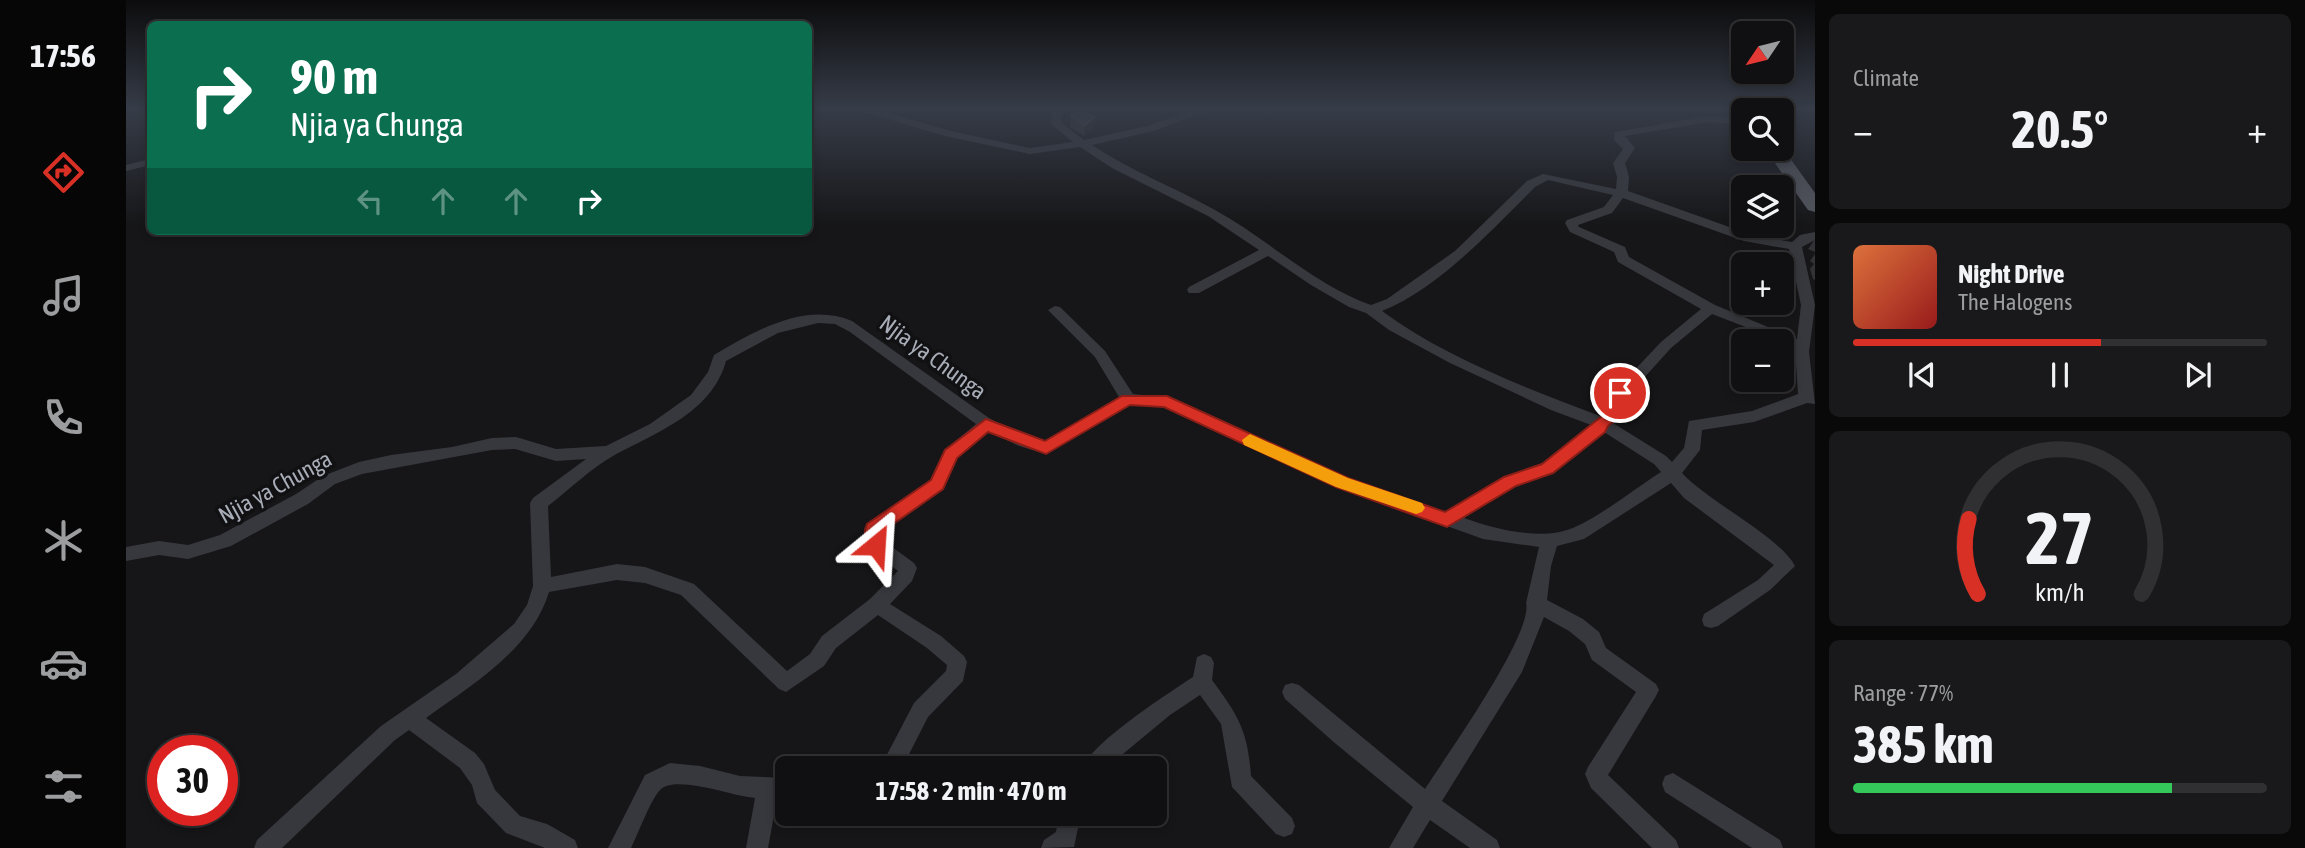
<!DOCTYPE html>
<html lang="en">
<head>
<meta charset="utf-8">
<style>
  body { margin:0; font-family:"Asap Condensed",sans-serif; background:#19191b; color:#f1f3f6; height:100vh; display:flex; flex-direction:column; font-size:26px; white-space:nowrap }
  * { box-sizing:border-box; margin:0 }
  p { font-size:23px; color:#9c9d9f }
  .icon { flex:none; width:38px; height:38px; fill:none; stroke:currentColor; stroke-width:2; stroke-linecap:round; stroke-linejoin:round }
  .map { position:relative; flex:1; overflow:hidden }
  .side { display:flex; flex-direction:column; gap:14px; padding:14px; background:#09090a; width:490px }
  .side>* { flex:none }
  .guide { position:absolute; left:21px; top:21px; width:665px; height:214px; border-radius:10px; box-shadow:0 4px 10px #0003,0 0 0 2px #303032; background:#0b6e4f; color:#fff; overflow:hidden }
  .needle { width:46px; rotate:235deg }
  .controls { position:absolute; left:1605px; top:21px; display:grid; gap:14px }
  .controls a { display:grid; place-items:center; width:63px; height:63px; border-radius:10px; background:#101012; box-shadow:0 4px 10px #0003,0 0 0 2px #303032; font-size:35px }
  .speed { position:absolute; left:21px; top:735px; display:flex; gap:14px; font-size:35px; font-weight:700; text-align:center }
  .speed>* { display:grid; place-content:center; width:91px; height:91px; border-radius:50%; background:#101012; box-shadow:0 4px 10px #0003,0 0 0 2px #303032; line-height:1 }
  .speed .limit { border:10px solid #d22; background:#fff; color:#111 }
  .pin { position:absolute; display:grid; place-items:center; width:60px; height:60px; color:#fff; margin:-30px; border:4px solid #fff; border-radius:50%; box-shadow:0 2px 7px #0007 }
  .me { position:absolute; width:77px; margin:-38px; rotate:27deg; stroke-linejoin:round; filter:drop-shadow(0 0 5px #0008) }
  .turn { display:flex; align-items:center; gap:24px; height:147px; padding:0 28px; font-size:32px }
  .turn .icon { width:91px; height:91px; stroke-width:2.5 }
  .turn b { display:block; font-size:49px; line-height:60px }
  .lanes { display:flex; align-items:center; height:66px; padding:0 28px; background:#0003; justify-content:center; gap:35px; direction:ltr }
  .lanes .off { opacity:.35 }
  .big { font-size:52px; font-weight:700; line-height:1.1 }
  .side .card { flex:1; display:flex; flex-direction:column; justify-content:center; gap:10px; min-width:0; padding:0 24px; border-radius:10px; background:#19191b }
  .side .dial { align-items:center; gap:0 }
  .dial svg { height:182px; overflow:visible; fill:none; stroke:#303032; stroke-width:7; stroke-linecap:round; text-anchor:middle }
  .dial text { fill:#f1f3f6; stroke:none }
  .song { display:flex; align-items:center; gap:21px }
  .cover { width:84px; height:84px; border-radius:10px; background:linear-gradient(135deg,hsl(20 70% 55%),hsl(0 70% 35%)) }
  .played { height:7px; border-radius:4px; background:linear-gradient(90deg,#d93025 60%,#303032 60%) }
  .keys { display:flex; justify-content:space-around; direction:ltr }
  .heat { display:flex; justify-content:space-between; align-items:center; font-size:38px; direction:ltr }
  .charge { height:10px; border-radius:5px; background:linear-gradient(90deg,#34c759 77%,#303032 0) }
  .trip { position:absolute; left:649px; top:756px; width:392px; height:70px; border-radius:10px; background:#101012; box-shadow:0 4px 10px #0003,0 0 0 2px #303032; font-weight:700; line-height:70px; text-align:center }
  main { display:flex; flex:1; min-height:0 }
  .tabs { display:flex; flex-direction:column; width:126px; justify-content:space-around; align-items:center; background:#060607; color:#9c9d9f }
  .tabs .icon { width:49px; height:49px }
  .tabs .active { color:#d93025 }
  .tabs b { font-size:32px; color:#f1f3f6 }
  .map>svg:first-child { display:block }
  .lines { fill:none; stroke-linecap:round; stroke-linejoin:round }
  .minor { fill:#37383d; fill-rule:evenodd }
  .primary { fill:#53555c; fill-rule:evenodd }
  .wall { fill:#323236 }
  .shaded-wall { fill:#212124 }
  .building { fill:#3f3f44; stroke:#4f5156; stroke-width:2 }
  .route { fill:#d93025; stroke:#8d1f18; stroke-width:2 }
  .slow { fill:#f59e0b }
  .labels { text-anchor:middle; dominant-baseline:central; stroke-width:7; stroke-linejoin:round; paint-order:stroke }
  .street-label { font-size:23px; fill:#a8adb8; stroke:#111113 }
</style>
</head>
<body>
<main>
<nav class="tabs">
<b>17:56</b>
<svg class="icon active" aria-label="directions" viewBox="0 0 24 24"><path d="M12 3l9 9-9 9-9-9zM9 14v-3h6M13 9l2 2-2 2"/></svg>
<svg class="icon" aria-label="music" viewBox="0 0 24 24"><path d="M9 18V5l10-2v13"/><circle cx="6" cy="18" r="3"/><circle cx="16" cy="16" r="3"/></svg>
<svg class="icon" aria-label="phone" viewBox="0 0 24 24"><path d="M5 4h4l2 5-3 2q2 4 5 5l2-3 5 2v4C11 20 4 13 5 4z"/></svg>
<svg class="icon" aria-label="climate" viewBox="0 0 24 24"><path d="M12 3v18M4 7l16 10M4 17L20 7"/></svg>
<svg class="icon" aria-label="car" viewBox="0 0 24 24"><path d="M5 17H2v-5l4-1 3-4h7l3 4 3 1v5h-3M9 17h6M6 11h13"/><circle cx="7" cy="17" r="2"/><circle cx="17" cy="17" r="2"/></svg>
<svg class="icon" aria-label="filters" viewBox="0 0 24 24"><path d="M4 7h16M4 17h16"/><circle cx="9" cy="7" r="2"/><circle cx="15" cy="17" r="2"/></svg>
</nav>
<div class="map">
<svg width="1689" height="848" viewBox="0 0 1689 848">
  <rect width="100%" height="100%" fill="#161618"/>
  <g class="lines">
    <path class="minor" d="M731,108H746L825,131L904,148L947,142L925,124L926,108H936L935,123L958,140L1021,126L1073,108H1087L1028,131L966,145C1005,171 1048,187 1089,210C1142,239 1188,285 1245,305L1261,299L1329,251L1401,181L1417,174L1490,189L1491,177L1487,163L1497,149L1488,140L1489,132L1582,116L1617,119V125L1582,122L1499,136L1509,148L1499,163L1503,177L1502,191L1626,235L1666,242L1674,235L1689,232V240L1676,247L1689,305L1683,352L1689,404L1681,403L1628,422L1576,430L1574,450L1556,473C1583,502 1654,537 1669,566L1644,590L1592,626L1585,628L1578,626L1576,620L1578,614L1632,580L1648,565L1558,498L1545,483L1458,539L1431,546L1425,566L1421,600L1457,619L1473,632L1480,648L1530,684L1533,690L1530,696L1482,775L1550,840L1553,848H1526L1465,788L1459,774L1462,767L1510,692L1466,660L1459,644L1443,631L1418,617L1396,672L1316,801L1371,840L1374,848H1344L1304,820L1287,848H1263L1287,807L1210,744L1159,699L1156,692L1159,685L1166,683L1173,685L1299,789C1319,758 1408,633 1400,603L1413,547L1357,539L1210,486L1039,407L1004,405L920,454L893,446L862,431L831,458L817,489L756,532L758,541L788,563L791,568L786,581L764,604L815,636L838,656L841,662L837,681L802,717L776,768H754L788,703L820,671L821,665L801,648L752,615L710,648L698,666L660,692L653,689L555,595L519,583L491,580L423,592C406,649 346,685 300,718L349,753L358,764L369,790L394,816L421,824L449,840L452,848H419L380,833L351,803L346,785L334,768L283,730L269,740L156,848H128L131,840L255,726L330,674L388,624L401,605L407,586L404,503L407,498L460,459L430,461L389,449L366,450L236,474L209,484L182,504L105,546L62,559L33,555L0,561V547L33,541L62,545L94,535L170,494L197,476L233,462L265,455L326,447L366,438L390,437L430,449L480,446L524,424L565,395L582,372L588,355C628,331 680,301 726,321L863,418L883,429L918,442L993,397L969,357L922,310L929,306L934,307L979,351L1007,394L1046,398L1222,478L1320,512L1378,477L1416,464L1465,425L1425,410L1324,363L1263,330L1240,313L1223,307L1185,285L1142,256L1073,293H1063L1061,290L1063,287L1133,250L1082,216L986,168L954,147L904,154L819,136L732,110ZM1422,180L1487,195L1478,207L1441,220L1439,223L1444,232L1488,252L1492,262L1575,309L1535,342L1484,396L1481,412L1474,416C1402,389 1318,357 1256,311C1312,289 1367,229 1409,187ZM1497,198L1618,241L1663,249L1675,305L1671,339L1589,305L1503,257L1499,247L1453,227L1452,225L1486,213ZM1586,314L1656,341L1669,349L1672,394L1626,411L1563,421L1558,448L1546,462L1540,456L1487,423L1497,415V401L1545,348ZM692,323L709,324L724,332L850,424L819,450L805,480L741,524L738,529L744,550L772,571L744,599L696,636L684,654L661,671L568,584L519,567L491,564L425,577L422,506C443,490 464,469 487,456C529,433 586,413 600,361L652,333ZM1478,432L1528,464L1535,472C1508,489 1478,514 1449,527C1417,542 1369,529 1338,518L1390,485L1428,472Z
      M24,159V165L0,171V165Z
      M1078,654L1085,657L1088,663L1086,680C1112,715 1122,731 1125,776L1166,818L1169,826L1166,834L1158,837L1150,834L1106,787L1095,724L1074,695L1044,715L980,768H956C967,742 1041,694 1067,677L1071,657Z
      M544,763L574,766L614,776L662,778V800L651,799L642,848H620L629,798C608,797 550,774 534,790C525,799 512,834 505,848H482L519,775Z
      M1547,773L1654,840L1657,848H1626L1539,792L1536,784L1539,776Z
      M933,814H955L948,847L915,848L918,840L930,832Z"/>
    <path class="primary" d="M1610,108H1627L1628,110H1617V114Z
      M1656,147L1689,193V212L1682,210L1639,149Z"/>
  </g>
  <path class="wall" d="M945,116L969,117L968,128L958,136L944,127Z
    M1689,239V252L1682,249Z
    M1689,254V280L1687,279L1684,269L1688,264L1684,261Z"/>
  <path class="shaded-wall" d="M969,117L968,128L958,136L959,125Z"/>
  <path class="building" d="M952,111L969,117L959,125L945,116Z"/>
  <linearGradient id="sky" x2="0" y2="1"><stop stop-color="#0c0c0d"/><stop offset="0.48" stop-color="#363c48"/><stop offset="1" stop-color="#363c48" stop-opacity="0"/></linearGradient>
  <rect width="1689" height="226" fill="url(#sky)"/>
  <path class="route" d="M1494,388L1502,393L1496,401V415L1482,426L1479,432L1427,473L1390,486L1321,527L1210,487L1038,407L1004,405L920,454L862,432L831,458L817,489L756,532L758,545L756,550L750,552L743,550C739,542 737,532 741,524L805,480L819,450L860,419L919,441L996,396H1041L1222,478L1319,512L1378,477L1416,464L1481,412C1481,401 1482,391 1494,388Z"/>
  <path class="slow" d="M1124,434L1222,478L1296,503L1299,508L1296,512L1290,514L1210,487L1118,445L1116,440Z"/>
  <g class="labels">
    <g class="street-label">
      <text transform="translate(807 357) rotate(36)">Njia ya Chunga</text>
      <text transform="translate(149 487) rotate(-29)">Njia ya Chunga</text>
    </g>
  </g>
</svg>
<div class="controls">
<a><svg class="needle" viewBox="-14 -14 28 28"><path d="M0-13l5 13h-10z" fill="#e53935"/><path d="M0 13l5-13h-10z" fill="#9c9d9f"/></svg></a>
<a><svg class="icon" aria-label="search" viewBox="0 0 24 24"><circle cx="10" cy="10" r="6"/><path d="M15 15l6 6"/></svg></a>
<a><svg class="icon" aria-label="layers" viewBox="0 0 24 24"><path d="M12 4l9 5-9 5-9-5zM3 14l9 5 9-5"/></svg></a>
<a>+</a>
<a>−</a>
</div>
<div class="speed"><div class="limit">30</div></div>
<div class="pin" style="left:1494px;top:393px;background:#d93025"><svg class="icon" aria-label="arrive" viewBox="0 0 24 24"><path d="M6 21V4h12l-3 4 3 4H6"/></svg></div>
<svg class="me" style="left:750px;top:545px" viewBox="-20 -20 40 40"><path d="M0-17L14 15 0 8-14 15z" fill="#d93025" stroke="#fff" stroke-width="4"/></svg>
<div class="trip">17:58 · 2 min · 470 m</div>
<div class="guide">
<div class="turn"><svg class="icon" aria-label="right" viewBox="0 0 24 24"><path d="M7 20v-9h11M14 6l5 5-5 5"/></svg><div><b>90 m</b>Njia ya Chunga</div></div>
<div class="lanes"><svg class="icon off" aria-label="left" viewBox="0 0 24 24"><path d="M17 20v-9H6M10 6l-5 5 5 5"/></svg><svg class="icon off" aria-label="ahead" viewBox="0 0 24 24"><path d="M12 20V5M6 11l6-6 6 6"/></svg><svg class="icon off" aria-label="ahead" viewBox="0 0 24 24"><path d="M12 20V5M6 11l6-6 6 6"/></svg><svg class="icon" aria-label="right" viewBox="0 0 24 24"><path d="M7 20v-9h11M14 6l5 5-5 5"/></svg></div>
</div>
</div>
<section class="side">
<div class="card"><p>Climate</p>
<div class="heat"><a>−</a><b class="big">20.5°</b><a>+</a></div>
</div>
<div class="card">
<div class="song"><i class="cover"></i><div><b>Night Drive</b><p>The Halogens</p></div></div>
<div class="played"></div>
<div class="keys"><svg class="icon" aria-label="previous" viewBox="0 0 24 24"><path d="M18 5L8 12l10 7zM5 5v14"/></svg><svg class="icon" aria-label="pause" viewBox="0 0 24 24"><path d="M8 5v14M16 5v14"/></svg><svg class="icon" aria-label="next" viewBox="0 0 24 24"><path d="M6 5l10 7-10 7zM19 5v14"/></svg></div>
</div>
<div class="card dial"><svg viewBox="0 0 100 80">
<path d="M14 69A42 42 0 1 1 86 69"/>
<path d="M14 69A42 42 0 0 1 10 36" stroke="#d93025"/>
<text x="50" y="56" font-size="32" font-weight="700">27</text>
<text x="50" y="72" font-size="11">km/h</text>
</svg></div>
<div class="card"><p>Range · 77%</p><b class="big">385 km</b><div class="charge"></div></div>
</section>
</main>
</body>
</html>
